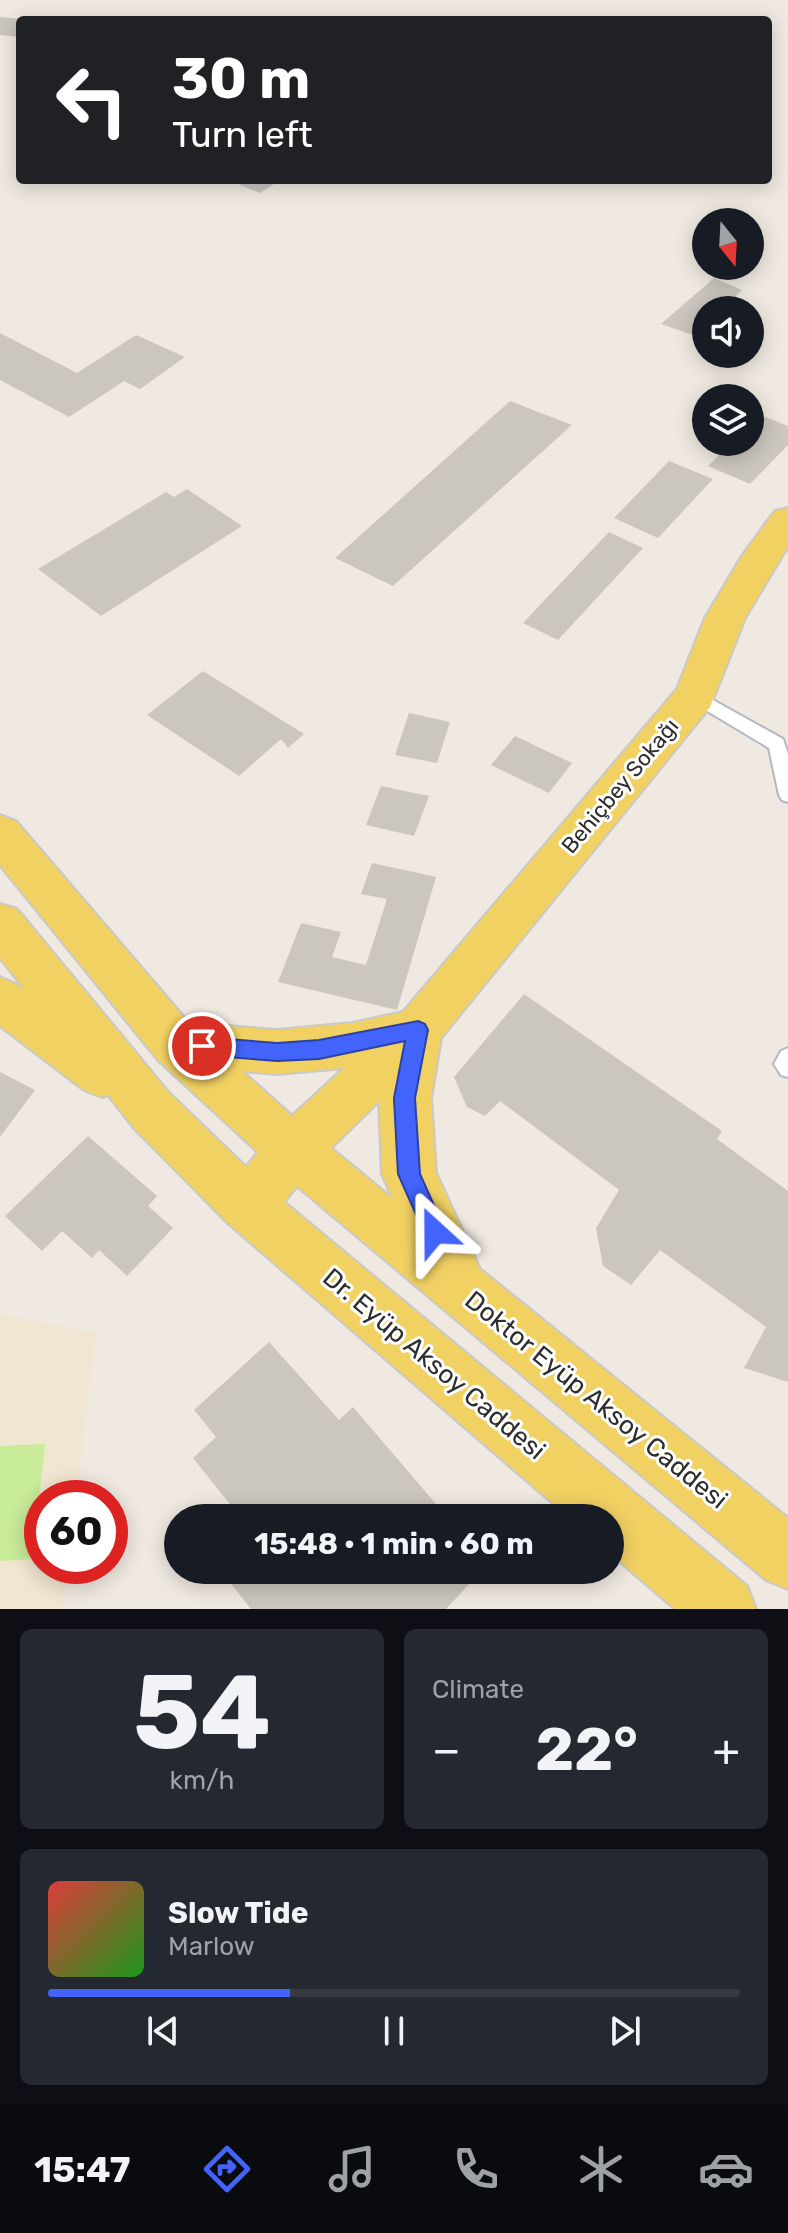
<!DOCTYPE html>
<html lang="en">
<head>
<meta charset="utf-8">
<style>
  body { margin:0; font-family:Rubik,sans-serif; background:#242831; color:#f1f3f6; height:100vh; display:flex; flex-direction:column; font-size:30px; white-space:nowrap }
  * { box-sizing:border-box; margin:0 }
  p { font-size:26px; color:#9ea1a6 }
  .icon { flex:none; width:44px; height:44px; fill:none; stroke:currentColor; stroke-width:2; stroke-linecap:round; stroke-linejoin:round }
  .map { position:relative; height:1609px; overflow:hidden }
  .details { display:flex; flex-direction:column; gap:20px; padding:20px; background:#0d0f14; flex:1 }
  .details>* { flex:none }
  .top-card { position:absolute; left:16px; top:16px; width:756px; height:168px; border-radius:8px; box-shadow:0 4px 20px #0003; background:#202124; color:#fff; overflow:hidden }
  .needle { width:52px; rotate:162deg }
  .controls { position:absolute; left:692px; top:208px; display:grid; gap:16px }
  .controls a { display:grid; place-items:center; width:72px; height:72px; border-radius:50%; background:#171b24; box-shadow:0 4px 20px #0003; font-size:40px }
  .speed { position:absolute; left:24px; top:1480px; display:flex; gap:16px; font-size:40px; font-weight:700; text-align:center }
  .speed>* { display:grid; place-content:center; width:104px; height:104px; border-radius:50%; background:#171b24; box-shadow:0 4px 20px #0003; line-height:1 }
  .speed .limit { border:12px solid #d22; background:#fff; color:#111 }
  .pin { position:absolute; display:grid; place-items:center; width:68px; height:68px; color:#fff; margin:-34px; border:4px solid #fff; border-radius:50%; box-shadow:0 2px 8px #0007 }
  .me { position:absolute; width:88px; margin:-44px; rotate:336deg; stroke-linejoin:round; filter:drop-shadow(0 0 6px #0008) }
  .turn { display:flex; align-items:center; gap:28px; height:168px; padding:0 24px; font-size:36px }
  .turn .icon { width:104px; height:104px; stroke-width:2.5 }
  .turn b { display:block; font-size:56px; line-height:68px }
  .big { font-size:60px; font-weight:700; line-height:1.1 }
  .details .widget { flex:1; display:flex; flex-direction:column; justify-content:center; gap:12px; min-width:0; padding:0 28px; border-radius:12px; background:#242831 }
  .details .dial { align-items:center; gap:0 }
  .dial b { font-size:104px; line-height:1 }
  .song { display:flex; align-items:center; gap:24px }
  .cover { width:96px; height:96px; border-radius:12px; background:linear-gradient(135deg,hsl(0 70% 55%),hsl(120 70% 35%)) }
  .played { height:8px; border-radius:4px; background:linear-gradient(90deg,#4264fb 35%,#363941 35%) }
  .keys { display:flex; justify-content:space-around; direction:ltr }
  .heat { display:flex; justify-content:space-between; align-items:center; font-size:44px; direction:ltr }
  .details .tiles { flex:1; display:grid; gap:20px; grid-template-columns:1fr 1fr }
  .widget:last-child { grid-column:span 2 }
  .trip { position:absolute; left:164px; top:1504px; width:460px; height:80px; border-radius:40px; background:#171b24; box-shadow:0 4px 20px #0003; font-weight:700; line-height:80px; text-align:center }
  .tabs { display:flex; height:128px; justify-content:space-around; align-items:center; background:#090b0e; color:#9ea1a6 }
  .tabs .icon { width:56px; height:56px }
  .tabs .current { color:#4264fb }
  .tabs b { font-size:36px; color:#f1f3f6 }
  .map>svg:first-child { display:block }
  .education { fill:#f0e6d1 }
  .pitch { fill:#c9ec9a }
  .building { fill:#cbc7bf }
  .lines { fill:none; stroke-linecap:round; stroke-linejoin:round }
  .lane-casing { stroke:#b4b7c1; stroke-width:4 }
  .primary-casing { stroke:#c9c9c9; stroke-width:4 }
  .lane { fill:#fff; fill-rule:evenodd }
  .primary { fill:#f2d163; fill-rule:evenodd }
  .route { fill:#4264fb; stroke:#2b41a3; stroke-width:2 }
  .labels { text-anchor:middle; dominant-baseline:central; stroke-width:6; stroke-linejoin:round; paint-order:stroke }
  .street-label { font-size:22px; fill:#2e2e2e; stroke:#fff }
  .near-street-label { font-size:26px; fill:#2e2e2e; stroke:#fff }
</style>
</head>
<body>
<div class="map">
<svg width="788" height="1609" viewBox="0 0 788 1609">
  <rect width="100%" height="100%" fill="#efe9e1"/>
  <path class="education" d="M0,1314L96,1333L76,1498H42V1566H68L63,1609H0Z"/>
  <path class="pitch" d="M45,1444L33,1559L0,1561V1446Z"/>
  <path class="building" d="M0,17L20,19V37L0,35Z
    M228,180H280L260,193Z
    M714,278L742,290L722,310H706V326L696,336L661,324Z
    M0,333L77,373L136,335L185,357L140,389L124,381L69,417L0,380Z
    M510,401L572,425L393,586L335,558Z
    M760,415L788,426V445L750,484L708,466L732,442H750V424Z
    M669,461L713,479L658,538L614,518Z
    M187,489L242,526L101,616L38,569L166,492L174,497Z
    M609,532L643,548L558,640L523,623Z
    M203,671L304,734L288,748L281,739L239,776L147,715Z
    M409,713L450,722L437,763L395,755Z
    M515,736L572,763L549,793L491,765Z
    M381,786L429,796L414,836L366,825Z
    M372,863L436,877L397,1010L278,982L301,923L341,932L332,957L366,965L387,899L361,894Z
    M524,994L722,1131L717,1139L788,1191V1382L744,1368L766,1327L660,1250L631,1285L603,1266L596,1228L619,1190L500,1101L485,1116L467,1107L454,1077Z
    M0,1072L35,1090L0,1137Z
    M88,1136L157,1196L148,1206L173,1228L127,1276L99,1250L92,1258L62,1231L42,1251L5,1216Z
    M269,1342L339,1420L353,1407L448,1518H241L193,1458L216,1437L194,1410Z
    M220,1570H482L446,1609H251Z"/>
  <g class="lines">
    <g class="lane-casing">
      <path id="lane" d="M695,690L783,739L788,754V802L782,800L779,795L769,748L689,700L687,696L689,692Z
        M788,1048V1077L781,1075L774,1064L781,1051Z"/>
    </g>
    <g class="primary-casing">
      <path id="primary" d="M788,508V546L745,618L710,707L441,1038L431,1098L436,1173L480,1269L788,1518V1589L766,1580L297,1186L284,1202L747,1586L756,1609H675L610,1553V1518H570L229,1224L134,1128L108,1095L102,1097L84,1090L0,1026V977L24,988L0,958V904L17,909L170,1094L246,1167L258,1152L158,1060L0,865V815L16,821L189,1023L277,1030L353,1023L403,1012L677,689L705,618L742,556L775,511ZM344,1068L292,1116L242,1071L277,1074ZM379,1101L382,1174L393,1199L331,1148Z"/>
    </g>
    <use href="#lane" class="lane"/>
    <use href="#primary" class="primary"/>
  </g>
  <path class="route" d="M418,1021L425,1024L428,1030L415,1098L420,1174L446,1232L443,1239L435,1242L427,1239L398,1174L394,1098L405,1041L319,1059L277,1061L202,1055L194,1052L191,1046L194,1039L202,1037L277,1043L319,1040Z"/>
  <g class="labels">
    <g class="street-label">
      <text transform="translate(620 786) rotate(-50)">Behiçbey Sokağı</text>
    </g>
    <g class="near-street-label">
      <text transform="translate(434 1364) rotate(40)">Dr. Eyüp Aksoy Caddesi</text>
      <text transform="translate(596 1400) rotate(39)">Doktor Eyüp Aksoy Caddesi</text>
    </g>
  </g>
</svg>
<div class="controls">
<a><svg class="needle" viewBox="-14 -14 28 28"><path d="M0-13l5 13h-10z" fill="#e53935"/><path d="M0 13l5-13h-10z" fill="#9ea1a6"/></svg></a>
<a><svg class="icon" aria-label="sound" viewBox="0 0 24 24"><path d="M4 9h4l5-4v14l-5-4H4zM17 9q2 3 0 6"/></svg></a>
<a><svg class="icon" aria-label="layers" viewBox="0 0 24 24"><path d="M12 4l9 5-9 5-9-5zM3 14l9 5 9-5"/></svg></a>
</div>
<div class="speed"><div class="limit">60</div></div>
<div class="pin" style="left:202px;top:1046px;background:#d93025"><svg class="icon" aria-label="arrive" viewBox="0 0 24 24"><path d="M6 21V4h12l-3 4 3 4H6"/></svg></div>
<svg class="me" style="left:435px;top:1232px" viewBox="-20 -20 40 40"><path d="M0-17L14 15 0 8-14 15z" fill="#4264fb" stroke="#fff" stroke-width="4"/></svg>
<div class="trip">15:48 · 1 min · 60 m</div>
<div class="top-card">
<div class="turn"><svg class="icon" aria-label="left" viewBox="0 0 24 24"><path d="M17 20v-9H6M10 6l-5 5 5 5"/></svg><div><b>30 m</b>Turn left</div></div>
</div>
</div>
<section class="details">
<div class="tiles">
<div class="widget dial"><b>54</b><p>km/h</p></div>
<div class="widget"><p>Climate</p>
<div class="heat"><a>−</a><b class="big">22°</b><a>+</a></div>
</div>
<div class="widget">
<div class="song"><i class="cover"></i><div><b>Slow Tide</b><p>Marlow</p></div></div>
<div class="played"></div>
<div class="keys"><svg class="icon" aria-label="previous" viewBox="0 0 24 24"><path d="M18 5L8 12l10 7zM5 5v14"/></svg><svg class="icon" aria-label="pause" viewBox="0 0 24 24"><path d="M8 5v14M16 5v14"/></svg><svg class="icon" aria-label="next" viewBox="0 0 24 24"><path d="M6 5l10 7-10 7zM19 5v14"/></svg></div>
</div>
</div>
</section>
<nav class="tabs">
<b>15:47</b>
<svg class="icon current" aria-label="directions" viewBox="0 0 24 24"><path d="M12 3l9 9-9 9-9-9zM9 14v-3h6M13 9l2 2-2 2"/></svg>
<svg class="icon" aria-label="music" viewBox="0 0 24 24"><path d="M9 18V5l10-2v13"/><circle cx="6" cy="18" r="3"/><circle cx="16" cy="16" r="3"/></svg>
<svg class="icon" aria-label="phone" viewBox="0 0 24 24"><path d="M5 4h4l2 5-3 2q2 4 5 5l2-3 5 2v4C11 20 4 13 5 4z"/></svg>
<svg class="icon" aria-label="climate" viewBox="0 0 24 24"><path d="M12 3v18M4 7l16 10M4 17L20 7"/></svg>
<svg class="icon" aria-label="car" viewBox="0 0 24 24"><path d="M5 17H2v-5l4-1 3-4h7l3 4 3 1v5h-3M9 17h6M6 11h13"/><circle cx="7" cy="17" r="2"/><circle cx="17" cy="17" r="2"/></svg>
</nav>
</body>
</html>
